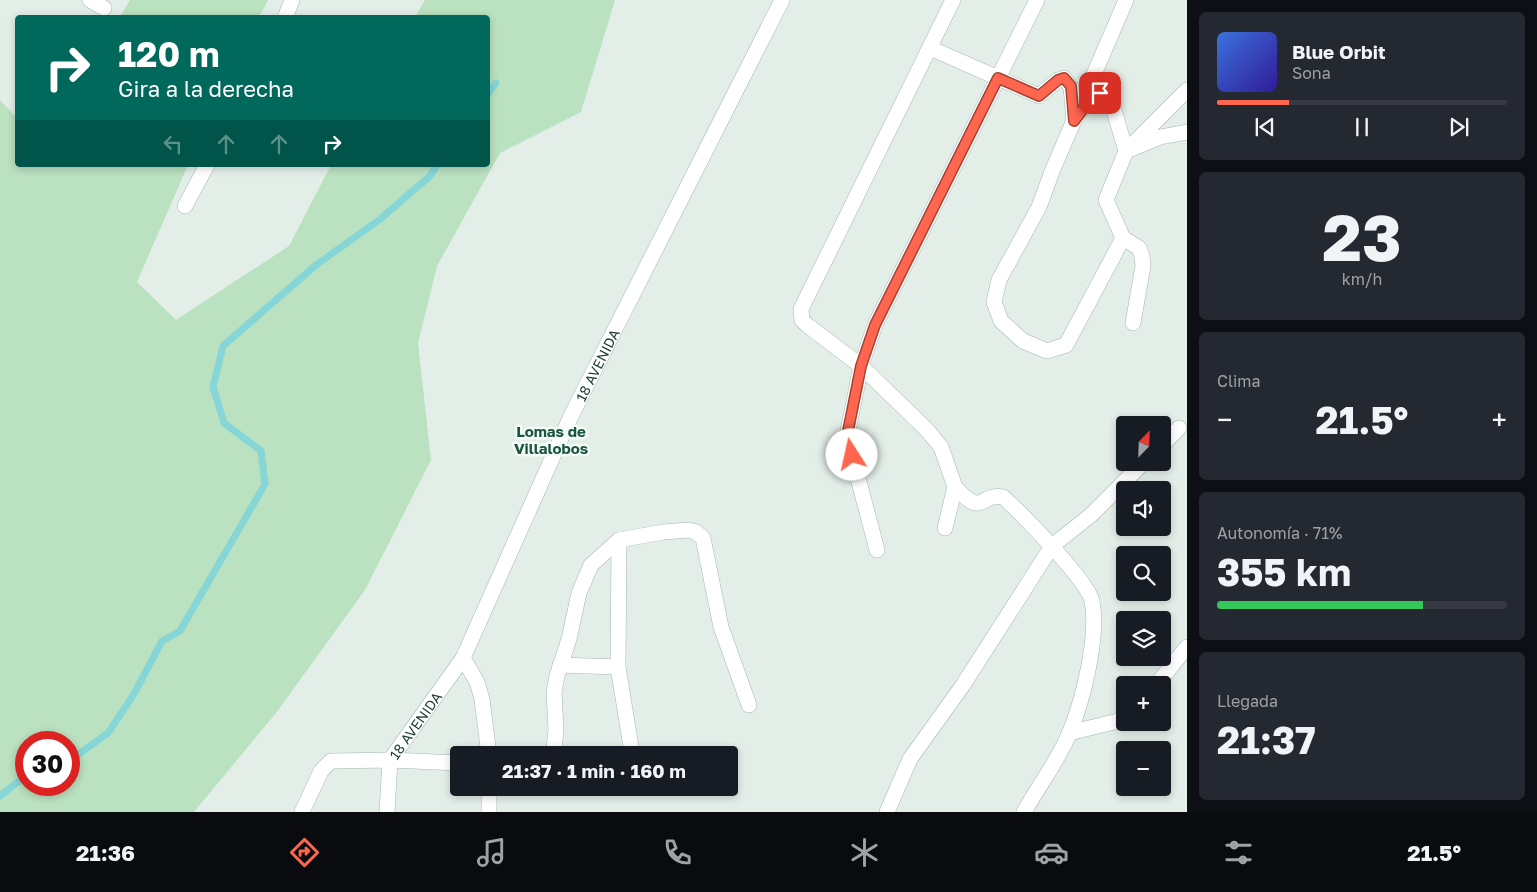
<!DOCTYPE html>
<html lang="es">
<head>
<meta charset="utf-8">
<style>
  body { margin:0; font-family:"Golos Text",sans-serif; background:#242831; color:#f1f3f6; height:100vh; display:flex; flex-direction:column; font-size:19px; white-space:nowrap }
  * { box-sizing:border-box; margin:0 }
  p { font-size:16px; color:#9ea1a6 }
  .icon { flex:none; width:28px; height:28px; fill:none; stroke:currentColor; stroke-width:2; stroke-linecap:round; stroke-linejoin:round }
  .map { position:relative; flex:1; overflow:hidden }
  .sheet { display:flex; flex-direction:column; gap:12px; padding:12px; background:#0d0f14; width:350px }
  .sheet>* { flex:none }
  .top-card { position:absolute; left:15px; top:15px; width:475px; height:152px; border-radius:5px; box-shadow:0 2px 8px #0003; background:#00695c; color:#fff; overflow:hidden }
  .needle { width:32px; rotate:23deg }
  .tools { position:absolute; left:1116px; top:416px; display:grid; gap:10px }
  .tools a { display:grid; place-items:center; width:55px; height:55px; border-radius:5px; background:#171b24; box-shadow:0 2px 8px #0003; font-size:25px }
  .speed { position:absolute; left:15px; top:731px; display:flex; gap:10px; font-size:25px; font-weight:700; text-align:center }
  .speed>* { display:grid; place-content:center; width:65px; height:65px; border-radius:50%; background:#171b24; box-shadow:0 2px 8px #0003; line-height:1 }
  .speed .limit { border:8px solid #d22; background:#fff; color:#111 }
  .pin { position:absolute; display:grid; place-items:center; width:42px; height:42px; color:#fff; margin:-21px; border-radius:10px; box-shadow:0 2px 8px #0006 }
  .me { position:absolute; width:55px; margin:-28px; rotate:350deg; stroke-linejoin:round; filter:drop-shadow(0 0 4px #0008) }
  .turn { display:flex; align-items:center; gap:18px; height:105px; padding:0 20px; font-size:22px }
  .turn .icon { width:65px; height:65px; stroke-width:2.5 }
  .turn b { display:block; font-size:35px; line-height:42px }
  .lanes { display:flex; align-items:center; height:48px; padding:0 20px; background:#0003; justify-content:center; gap:25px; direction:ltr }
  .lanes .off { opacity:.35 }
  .big { font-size:38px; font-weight:700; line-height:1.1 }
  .sheet .tile { flex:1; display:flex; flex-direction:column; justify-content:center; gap:8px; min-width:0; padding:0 18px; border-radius:8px; background:#242831 }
  .sheet .dial { align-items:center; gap:0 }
  .dial b { font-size:65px; line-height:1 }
  .song { display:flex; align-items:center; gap:15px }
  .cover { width:60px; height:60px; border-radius:8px; background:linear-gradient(135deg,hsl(220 70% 55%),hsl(250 70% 35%)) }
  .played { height:5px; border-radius:2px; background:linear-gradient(90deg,#ff6650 25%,#363941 25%) }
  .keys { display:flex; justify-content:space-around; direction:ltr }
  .heat { display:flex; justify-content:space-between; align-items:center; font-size:28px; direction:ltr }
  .charge { height:8px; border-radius:4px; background:linear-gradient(90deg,#34c759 71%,#363941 0) }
  .trip { position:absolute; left:450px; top:746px; width:288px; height:50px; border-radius:5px; background:#171b24; box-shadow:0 2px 8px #0003; font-weight:700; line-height:50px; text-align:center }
  .menu { display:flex; height:80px; justify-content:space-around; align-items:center; background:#090b0e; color:#9ea1a6 }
  .menu .icon { width:35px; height:35px }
  .menu .on { color:#ff6650 }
  .menu b { font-size:22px; color:#f1f3f6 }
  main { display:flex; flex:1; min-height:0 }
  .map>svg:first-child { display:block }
  .green { fill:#bae1c0; fill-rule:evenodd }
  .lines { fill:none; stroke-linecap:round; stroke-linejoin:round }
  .stream { stroke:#86d6d8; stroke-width:7 }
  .minor-casing { stroke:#a5b7af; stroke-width:16 }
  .minor { stroke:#fff; stroke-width:15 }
  .route-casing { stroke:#a64234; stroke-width:12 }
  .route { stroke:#ff6650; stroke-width:9 }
  .labels { text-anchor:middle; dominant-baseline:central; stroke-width:5; stroke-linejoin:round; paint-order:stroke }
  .street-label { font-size:14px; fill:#204235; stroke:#f4faf6 }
  .neighbourhood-label { font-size:15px; font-weight:bold; fill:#1a5640; stroke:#f4faf6 }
</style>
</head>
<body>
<main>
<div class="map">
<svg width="1187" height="812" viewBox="0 0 1187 812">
  <rect width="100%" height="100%" fill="#e3eee8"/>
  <path class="green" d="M130,0H268L259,17H120Z
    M425,0H615L581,112L500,153L437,266L418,343L431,460L365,590L276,713L194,812H0V100L17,118L18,165H188L137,282L176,320L289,246L331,165H488V18L415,17ZM69,742V785H26V742Z"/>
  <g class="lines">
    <path class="stream" d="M488,94L496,83
      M69,761L108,733L134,694L162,641L180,631L265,484L261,451L224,423L213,387L223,346L316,265L379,220L430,176L437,165
      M0,796L19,781L26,778"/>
    <g class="minor-casing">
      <g id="minor">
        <path d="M90,0L104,8"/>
        <path d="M285,18L292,0"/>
        <path d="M930,48L1039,96L1058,80L1064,78L1071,87L1074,121C1082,110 1091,92 1106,93L1110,97L1126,151L1160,137L1187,132"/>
        <path d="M185,206L207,165"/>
        <path d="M1123,238L1066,345L1047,351L1023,341L1001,321L994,302L999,280L1039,207L1053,169L1126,0"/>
        <path d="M1133,323L1143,266L1142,256L1139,248L1123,238L1106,200L1126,151L1187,90"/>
        <path d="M1162,445L1179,428"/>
        <path d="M955,487C984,519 978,493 1003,497C1021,513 1088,581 1092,601C1099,637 1083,699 1070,732C1059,759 1038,787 1024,812"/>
        <path d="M945,528L955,487L941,447L927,430L861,366L807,325L802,320L801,309L953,0"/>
        <path d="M619,540L618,667L632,753"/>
        <path d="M877,550L847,436L861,366L875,325L1037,0"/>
        <path d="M463,658L477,682L482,699L489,755"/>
        <path d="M560,665L618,667"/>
        <path d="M1156,685L1187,647"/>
        <path d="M1069,733L1118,721L1125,715"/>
        <path d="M549,755L554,748L556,731L554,692L557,676L569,639L579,593L591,565L619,540L663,532L689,530L696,532L703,538L721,627L749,705"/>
        <path d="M302,812L321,771L331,761L390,760L459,763"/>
        <path id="s1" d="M387,812L390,760L463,658L571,416L782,0"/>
        <path d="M489,812V788"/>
        <path d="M887,812L910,759L963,685L1052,546L1091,515L1144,462"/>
      </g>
    </g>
    <use href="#minor" class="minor"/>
  </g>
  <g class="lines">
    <g class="route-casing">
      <path id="route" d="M852,455L847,436L861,366L875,325L998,78L1039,96L1058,80L1064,78L1071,86L1074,121L1093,96L1100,93"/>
    </g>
    <use href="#route" class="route"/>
  </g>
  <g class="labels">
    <g class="street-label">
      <text stroke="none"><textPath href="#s1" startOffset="500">18 AVENIDA</textPath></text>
      <text stroke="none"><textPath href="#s1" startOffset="95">18 AVENIDA</textPath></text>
    </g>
    <g class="neighbourhood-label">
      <text x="551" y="431">Lomas de<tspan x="551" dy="17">Villalobos</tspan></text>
    </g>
  </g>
</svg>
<div class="tools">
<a><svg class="needle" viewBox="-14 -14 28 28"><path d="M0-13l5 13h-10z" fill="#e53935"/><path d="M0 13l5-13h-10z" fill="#9ea1a6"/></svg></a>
<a><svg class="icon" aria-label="sound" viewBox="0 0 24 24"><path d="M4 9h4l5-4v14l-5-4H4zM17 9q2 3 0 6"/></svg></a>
<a><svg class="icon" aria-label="search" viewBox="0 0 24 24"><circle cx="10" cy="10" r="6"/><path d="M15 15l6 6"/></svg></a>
<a><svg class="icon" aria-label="layers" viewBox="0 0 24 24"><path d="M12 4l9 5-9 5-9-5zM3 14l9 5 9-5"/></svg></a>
<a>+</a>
<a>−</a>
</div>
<div class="speed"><div class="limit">30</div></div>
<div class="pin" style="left:1100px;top:93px;background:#d93025"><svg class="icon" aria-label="arrive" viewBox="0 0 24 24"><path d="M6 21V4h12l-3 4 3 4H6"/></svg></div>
<svg class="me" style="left:852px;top:455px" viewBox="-20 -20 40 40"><circle r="19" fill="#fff"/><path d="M0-13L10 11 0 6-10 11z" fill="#ff6650"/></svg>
<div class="trip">21:37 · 1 min · 160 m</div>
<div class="top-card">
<div class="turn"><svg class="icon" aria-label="right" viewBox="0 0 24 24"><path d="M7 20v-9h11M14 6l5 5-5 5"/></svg><div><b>120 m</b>Gira a la derecha</div></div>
<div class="lanes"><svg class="icon off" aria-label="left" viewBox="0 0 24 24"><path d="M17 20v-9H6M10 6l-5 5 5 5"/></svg><svg class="icon off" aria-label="ahead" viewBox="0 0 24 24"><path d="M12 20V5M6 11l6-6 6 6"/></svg><svg class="icon off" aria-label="ahead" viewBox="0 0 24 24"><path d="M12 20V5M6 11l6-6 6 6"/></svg><svg class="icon" aria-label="right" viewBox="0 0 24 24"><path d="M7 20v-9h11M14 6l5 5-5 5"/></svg></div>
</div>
</div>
<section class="sheet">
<div class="tile">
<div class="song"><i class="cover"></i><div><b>Blue Orbit</b><p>Sona</p></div></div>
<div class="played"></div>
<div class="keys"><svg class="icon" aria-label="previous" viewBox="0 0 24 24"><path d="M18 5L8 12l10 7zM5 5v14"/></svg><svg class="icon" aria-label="pause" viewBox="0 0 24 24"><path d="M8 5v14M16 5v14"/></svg><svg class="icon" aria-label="next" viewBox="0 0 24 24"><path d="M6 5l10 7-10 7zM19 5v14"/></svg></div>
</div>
<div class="tile dial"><b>23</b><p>km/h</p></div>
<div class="tile"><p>Clima</p>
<div class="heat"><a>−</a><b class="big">21.5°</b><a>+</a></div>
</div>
<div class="tile"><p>Autonomía · 71%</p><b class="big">355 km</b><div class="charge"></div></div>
<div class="tile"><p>Llegada</p><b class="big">21:37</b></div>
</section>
</main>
<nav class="menu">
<b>21:36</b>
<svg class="icon on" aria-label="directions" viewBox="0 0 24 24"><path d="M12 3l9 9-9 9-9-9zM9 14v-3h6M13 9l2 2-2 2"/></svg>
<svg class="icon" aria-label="music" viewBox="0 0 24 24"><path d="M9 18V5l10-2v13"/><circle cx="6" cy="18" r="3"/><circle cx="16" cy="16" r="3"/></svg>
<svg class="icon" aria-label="phone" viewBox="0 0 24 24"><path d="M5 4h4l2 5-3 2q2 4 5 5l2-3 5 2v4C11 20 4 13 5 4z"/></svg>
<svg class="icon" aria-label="climate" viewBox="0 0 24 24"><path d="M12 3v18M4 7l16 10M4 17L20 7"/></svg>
<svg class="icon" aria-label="car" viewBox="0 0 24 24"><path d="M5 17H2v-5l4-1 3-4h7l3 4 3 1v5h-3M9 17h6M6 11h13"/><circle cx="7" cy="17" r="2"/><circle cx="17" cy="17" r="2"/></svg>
<svg class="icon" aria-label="filters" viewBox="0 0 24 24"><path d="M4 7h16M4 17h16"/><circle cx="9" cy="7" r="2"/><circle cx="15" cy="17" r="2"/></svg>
<b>21.5°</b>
</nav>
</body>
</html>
